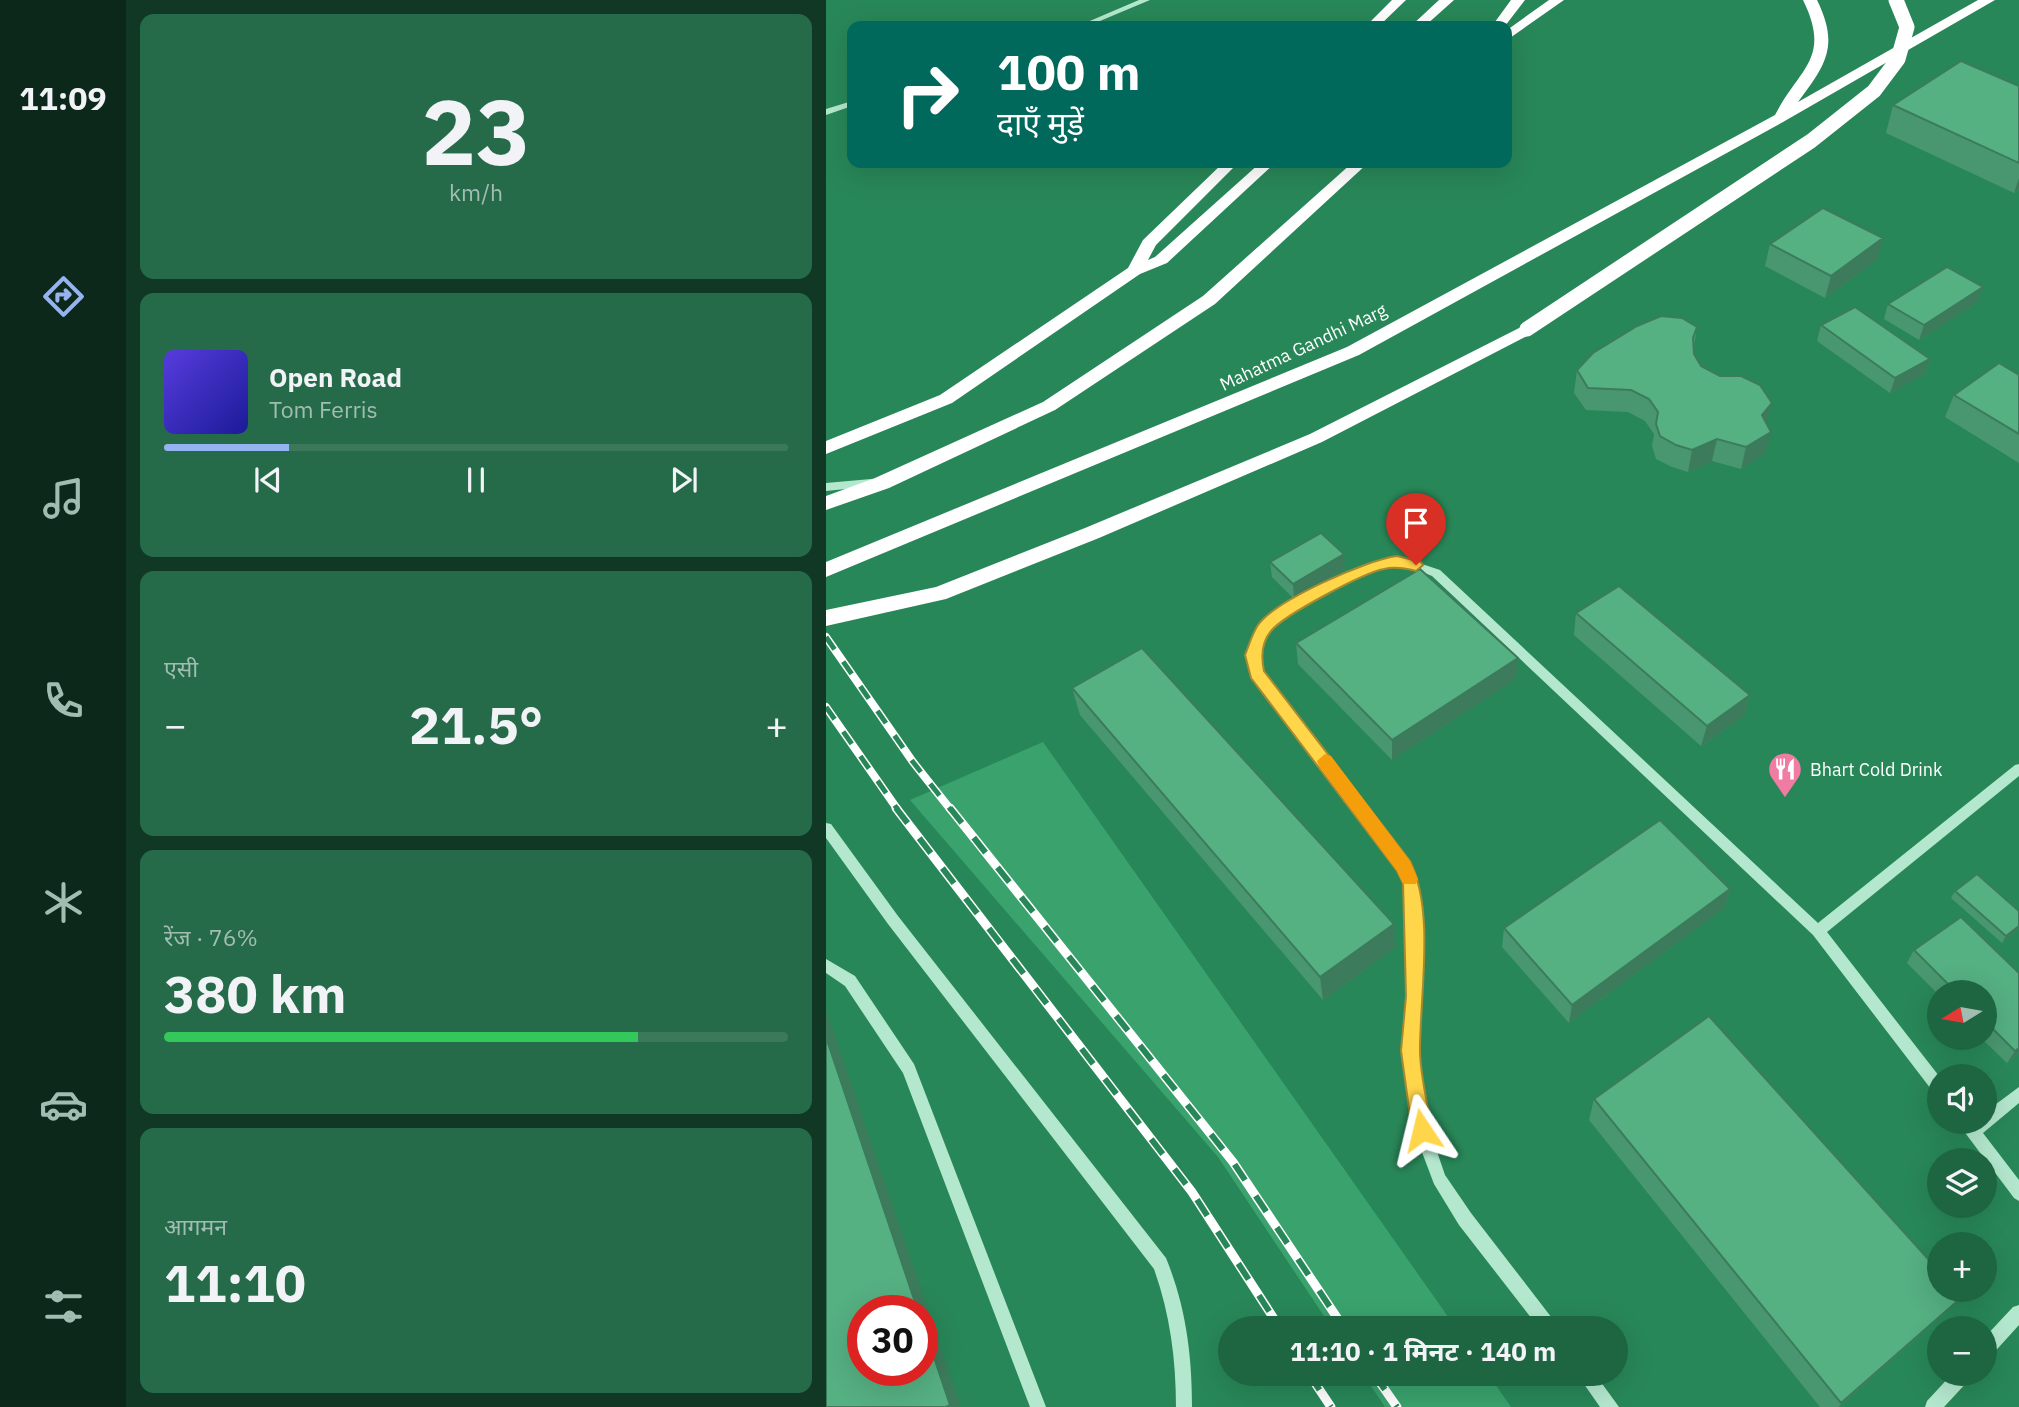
<!DOCTYPE html>
<html lang="hi">
<head>
<meta charset="utf-8">
<style>
  body { margin:0; font-family:"IBM Plex Sans","Noto Sans Devanagari",sans-serif; background:#266b49; color:#f1f3f6; height:100vh; display:flex; flex-direction:column; font-size:26px; white-space:nowrap }
  * { box-sizing:border-box; margin:0 }
  p { font-size:23px; color:#a1bdb2 }
  .icon { flex:none; width:38px; height:38px; fill:none; stroke:currentColor; stroke-width:2; stroke-linecap:round; stroke-linejoin:round }
  .map { position:relative; flex:1; overflow:hidden }
  .sheet { display:flex; flex-direction:column; gap:14px; padding:14px; background:#103824; width:700px }
  .sheet>* { flex:none }
  .hud { position:absolute; left:21px; top:21px; width:665px; height:147px; border-radius:14px; box-shadow:0 7px 28px #0002; background:#00695c; color:#fff; overflow:hidden }
  .needle { width:46px; rotate:259deg }
  .tools { position:absolute; left:1101px; top:980px; display:grid; gap:14px }
  .tools a { display:grid; place-items:center; width:70px; height:70px; border-radius:50%; background:#1e6542; box-shadow:0 7px 28px #0002; font-size:35px }
  .speed { position:absolute; left:21px; top:1295px; display:flex; gap:14px; font-size:35px; font-weight:700; text-align:center }
  .speed>* { display:grid; place-content:center; width:91px; height:91px; border-radius:50%; background:#1e6542; box-shadow:0 7px 28px #0002; line-height:1 }
  .speed .limit { border:10px solid #d22; background:#fff; color:#111 }
  .pin { position:absolute; display:grid; place-items:center; width:60px; height:60px; color:#fff; margin:-72px -30px; border-radius:50% 50% 50% 0; rotate:-45deg; box-shadow:0 0 7px #0007 }
  .pin .icon { rotate:45deg }
  .me { position:absolute; width:77px; margin:-38px; rotate:350deg; stroke-linejoin:round; filter:drop-shadow(0 0 5px #0008) }
  .turn { display:flex; align-items:center; gap:24px; height:147px; padding:0 35px; font-size:32px }
  .turn .icon { width:91px; height:91px; stroke-width:2.5 }
  .turn b { display:block; font-size:49px; line-height:60px }
  .big { font-size:52px; font-weight:700; line-height:1.1 }
  .sheet .card { flex:1; display:flex; flex-direction:column; justify-content:center; gap:10px; min-width:0; padding:0 24px; border-radius:14px; background:#266b49 }
  .sheet .dial { align-items:center; gap:0 }
  .dial b { font-size:91px; line-height:1 }
  .song { display:flex; align-items:center; gap:21px }
  .cover { width:84px; height:84px; border-radius:10px; background:linear-gradient(135deg,hsl(250 70% 55%),hsl(240 70% 35%)) }
  .played { height:7px; border-radius:4px; background:linear-gradient(90deg,#95b2f1 20%,#3c795b 20%) }
  .keys { display:flex; justify-content:space-around; direction:ltr }
  .heat { display:flex; justify-content:space-between; align-items:center; font-size:38px; direction:ltr }
  .charge { height:10px; border-radius:5px; background:linear-gradient(90deg,#34c759 76%,#3c795b 0) }
  .trip { position:absolute; left:392px; top:1316px; width:410px; height:70px; border-radius:35px; background:#1e6542; box-shadow:0 7px 28px #0002; font-weight:700; line-height:70px; text-align:center }
  main { display:flex; flex:1; min-height:0 }
  .tabs { display:flex; flex-direction:column; width:126px; justify-content:space-around; align-items:center; background:#0c281a; color:#a1bdb2 }
  .tabs .icon { width:49px; height:49px }
  .tabs .selected { color:#95b2f1 }
  .tabs b { font-size:32px; color:#f1f3f6 }
  .map>svg:first-child { display:block }
  .green { fill:#3aa26d }
  .lines { fill:none; stroke-linecap:round; stroke-linejoin:round }
  .minor { fill:#b4e8ce; fill-rule:evenodd }
  .highway { fill:#fff; fill-rule:evenodd }
  .rail-far1-casing { stroke:#fff; stroke-width:8 }
  .rail-casing { stroke:#fff; stroke-width:9 }
  .rail-far1 { stroke:#288758; stroke-width:5; stroke-dasharray:15; stroke-linecap:butt }
  .rail { stroke:#288758; stroke-width:6; stroke-dasharray:19; stroke-linecap:butt }
  .highway-bridge { stroke:#fff; stroke-width:15 }
  .wall { fill:#499770 }
  .shaded-wall { fill:#3c7b5b }
  .building { fill:#55b082; stroke:#3c7b5b; stroke-width:2 }
  .route { fill:#ffd54a; stroke:#a68a30; stroke-width:2 }
  .slow { fill:#f59e0b }
  .labels { text-anchor:middle; dominant-baseline:central; stroke-width:7; stroke-linejoin:round; paint-order:stroke }
  .street-label { font-size:18px; fill:#fff; stroke:#288758 }
  .poi-label { font-size:18px; fill:#fff; stroke:#288758; text-anchor:start }
</style>
</head>
<body>
<main>
<nav class="tabs">
<b>11:09</b>
<svg class="icon selected" aria-label="directions" viewBox="0 0 24 24"><path d="M12 3l9 9-9 9-9-9zM9 14v-3h6M13 9l2 2-2 2"/></svg>
<svg class="icon" aria-label="music" viewBox="0 0 24 24"><path d="M9 18V5l10-2v13"/><circle cx="6" cy="18" r="3"/><circle cx="16" cy="16" r="3"/></svg>
<svg class="icon" aria-label="phone" viewBox="0 0 24 24"><path d="M5 4h4l2 5-3 2q2 4 5 5l2-3 5 2v4C11 20 4 13 5 4z"/></svg>
<svg class="icon" aria-label="climate" viewBox="0 0 24 24"><path d="M12 3v18M4 7l16 10M4 17L20 7"/></svg>
<svg class="icon" aria-label="car" viewBox="0 0 24 24"><path d="M5 17H2v-5l4-1 3-4h7l3 4 3 1v5h-3M9 17h6M6 11h13"/><circle cx="7" cy="17" r="2"/><circle cx="17" cy="17" r="2"/></svg>
<svg class="icon" aria-label="filters" viewBox="0 0 24 24"><path d="M4 7h16M4 17h16"/><circle cx="9" cy="7" r="2"/><circle cx="15" cy="17" r="2"/></svg>
</nav>
<section class="sheet">
<div class="card dial"><b>23</b><p>km/h</p></div>
<div class="card">
<div class="song"><i class="cover"></i><div><b>Open Road</b><p>Tom Ferris</p></div></div>
<div class="played"></div>
<div class="keys"><svg class="icon" aria-label="previous" viewBox="0 0 24 24"><path d="M18 5L8 12l10 7zM5 5v14"/></svg><svg class="icon" aria-label="pause" viewBox="0 0 24 24"><path d="M8 5v14M16 5v14"/></svg><svg class="icon" aria-label="next" viewBox="0 0 24 24"><path d="M6 5l10 7-10 7zM19 5v14"/></svg></div>
</div>
<div class="card"><p>एसी</p>
<div class="heat"><a>−</a><b class="big">21.5°</b><a>+</a></div>
</div>
<div class="card"><p>रेंज · 76%</p><b class="big">380 km</b><div class="charge"></div></div>
<div class="card"><p>आगमन</p><b class="big">11:10</b></div>
</section>
<div class="map">
<svg width="1193" height="1407" viewBox="0 0 1193 1407">
  <rect width="100%" height="100%" fill="#288758"/>
  <path class="green" d="M217,742L630,1328H506L392,1157L84,800Z
    M537,1374H662L685,1407H559Z"/>
  <g class="lines">
    <path class="minor" d="M313,0H324L262,26H252Z
      M26,101V106L0,115V109Z
      M45,479L50,483L49,486L0,491V483Z
      M568,558L584,560L614,570L992,923L1189,765L1193,764V776L1001,932L1113,1076V1095L1108,1093L987,935L606,576C594,571 582,565 569,566C542,568 448,614 437,639C432,649 434,661 437,672L583,862L592,883L596,996L591,1051L604,1131L619,1175L645,1213L729,1322L731,1328H713L633,1225L608,1184L588,1131L577,1051L582,996L578,883L573,869L427,676C420,661 421,644 430,630C450,600 533,564 568,558Z
      M0,823L5,824L72,916L340,1258C360,1307 366,1355 366,1407H350C350,1359 344,1314 328,1269L62,924L0,838Z
      M0,959L29,976L88,1064L220,1407H204L77,1073L19,986L0,973Z
      M1193,1087V1103L1157,1133L1193,1180V1201L1188,1198L1131,1122H1158V1113Z
      M1193,1305V1325L1164,1357L1158,1359V1338L1187,1307Z
      M751,1374H769L793,1407H774Z
      M1126,1374H1145L1143,1380L1118,1407H1099L1101,1401Z"/>
    <path class="highway" d="M566,0H580L553,26H540Z
      M613,0H628L599,26H585Z
      M685,0H699L679,26H666Z
      M723,0H738L681,40V30Z
      M977,0H991C1013,45 1001,64 972,102L1152,0H1169L957,122L533,355L0,577V562L521,347L949,115C973,68 1006,59 977,0Z
      M397,163H412L330,245L322,260L329,257L434,163H449L341,263L314,274L126,403L0,454V441L114,395L302,268L317,240Z
      M526,163H542L389,304L229,410L63,488L0,510V496L49,478L217,402L377,296Z
      M701,324L709,329L707,333L496,442L273,538L120,599L0,626V610L110,587L259,528L484,434Z"/>
    <g class="rail-far1-casing">
      <path id="rail-far1" d="M0,637L87,762L125,810
        M0,707L72,810"/>
    </g>
    <g class="rail-casing">
      <path id="rail" d="M70,808L366,1192L454,1328
        M124,808L407,1162L518,1328
        M483,1374L505,1407
        M548,1374L571,1407"/>
    </g>
    <use href="#rail-far1" class="rail-far1"/>
    <use href="#rail" class="rail"/>
    <path class="highway-bridge" d="M701,329L985,141L1048,91L1072,59L1081,27L1070,0"/>
  </g>
  <path class="wall" d="M1193,86V189L1188,193L1060,133L1067,105Z
    M944,244L1051,260L999,298L939,266Z
    M1151,303L1093,340L1058,319L1062,304Z
    M995,325L1104,359L1099,374L1064,393L991,341Z
    M871,327L868,346V354L875,366L941,423L939,454L915,469L886,461L862,472L846,467L830,459L826,446L828,434L819,421L802,412L760,410L748,393L751,370Z
    M1193,375V463L1119,417L1128,395Z
    M444,562L519,569L468,599L446,577Z
    M750,613L924,695L918,716L875,746L748,635Z
    M470,643L690,679L566,760L472,664Z
    M246,688L569,948L497,1000L254,715Z
    M904,889L898,908L743,1023L676,947L678,928Z
    M1129,891L1193,929L1176,943L1125,898Z
    M1088,950L1193,973V1053L1181,1063L1155,1038H1158V992H1113V995L1081,963Z
    M768,1099L1136,1297L1119,1313L1013,1407H994L763,1120Z"/>
  <path class="shaded-wall" d="M1193,178V189L1188,193Z
    M1057,238L1051,260L999,298L1005,276Z
    M1157,287L1151,303L1093,340L1098,325Z
    M1104,359L1099,374L1064,393L1069,378Z
    M946,403L940,425L936,415Z
    M945,432L939,454L915,469L920,447Z
    M891,439L886,461L862,472L866,450Z
    M518,554L519,569L468,599L467,584Z
    M692,658L690,679L566,760V740Z
    M924,695L918,716L875,746L881,726Z
    M904,889L898,908L743,1023L746,1005Z
    M568,924L569,948L497,1000L494,977Z
    M1193,926V929L1176,943L1180,936Z
    M0,1010L135,1407H120L96,1322V1311H92L0,1037Z
    M1193,1048V1053L1181,1063L1189,1051Z
    M1136,1297L1119,1313L1013,1407H1012Z"/>
  <path class="building" d="M1135,61L1193,86V163L1067,105Z
    M997,208L1057,238L1005,276L944,244Z
    M1121,267L1157,287L1098,325L1062,304Z
    M1029,307L1104,359L1069,378L995,325Z
    M835,316L856,318L871,327L867,338L868,354L875,366L894,376H915L934,385L946,403L936,415L945,432L920,447L891,439L866,450L850,445L834,436L830,424L832,412L823,399L805,390L762,388L751,370L767,353L811,326Z
    M1173,363L1193,375V434L1128,395Z
    M495,533L518,554L467,584L444,562Z
    M594,569L692,658L566,740L470,643Z
    M793,586L924,695L881,726L750,613Z
    M316,648L568,924L494,977L246,688Z
    M834,820L904,889L746,1005L678,928Z
    M1151,874L1193,911V926L1180,936L1129,891Z
    M1135,917L1193,973V1048L1189,1051L1158,1020V992H1130L1088,950Z
    M883,1016L1113,1271V1290H1130L1136,1297L1015,1403L768,1099Z
    M0,1037L92,1311H37V1370H96V1322L124,1405L120,1407H0Z"/>
  <path class="route" d="M571,556L595,562L597,565L590,571C579,568 569,566 558,569C537,573 458,615 445,631C435,643 435,657 438,671L584,861C609,911 594,994 594,1050C594,1076 602,1105 606,1130L603,1137L596,1140L589,1137L586,1130L575,1051L580,996L577,883L571,871L425,678L419,655C423,645 426,634 432,625C450,600 540,560 571,556Z"/>
  <path class="slow" d="M499,754L505,756L584,861L592,879L590,884H577L571,871L493,766L491,761Z"/>
  <defs>
    <g id="restaurant-pin" transform="scale(1.75)"><path d="M0 17L-7.5 6A9.5 9.5 0 1 1 7.5 6Z" fill="#f07ba3" stroke="#288758"/><path d="M-5-6h1v4h1v-4h1v4h1v-4h1v5L-1.5 .5V6h-2V.5L-5-1ZM5-6V6H3V1.5H1.5Q1.5-4 5-6Z" fill="#fff"/></g>
  </defs>
  <g fill-rule="evenodd">
    <use href="#restaurant-pin" x="959" y="769"/>
  </g>
  <g class="labels">
    <g class="street-label">
      <text transform="translate(477 347) rotate(-25)">Mahatma Gandhi Marg</text>
    </g>
    <g class="poi-label">
      <text x="984" y="769">Bhart Cold Drink</text>
    </g>
  </g>
</svg>
<div class="tools">
<a><svg class="needle" viewBox="-14 -14 28 28"><path d="M0-13l5 13h-10z" fill="#e53935"/><path d="M0 13l5-13h-10z" fill="#a1bdb2"/></svg></a>
<a><svg class="icon" aria-label="sound" viewBox="0 0 24 24"><path d="M4 9h4l5-4v14l-5-4H4zM17 9q2 3 0 6"/></svg></a>
<a><svg class="icon" aria-label="layers" viewBox="0 0 24 24"><path d="M12 4l9 5-9 5-9-5zM3 14l9 5 9-5"/></svg></a>
<a>+</a>
<a>−</a>
</div>
<div class="speed"><div class="limit">30</div></div>
<div class="pin" style="left:590px;top:565px;background:#d93025"><svg class="icon" aria-label="arrive" viewBox="0 0 24 24"><path d="M6 21V4h12l-3 4 3 4H6"/></svg></div>
<svg class="me" style="left:596px;top:1130px" viewBox="-20 -20 40 40"><path d="M0-17L14 15 0 8-14 15z" fill="#ffd54a" stroke="#fff" stroke-width="4"/></svg>
<div class="trip">11:10 · 1 मिनट · 140 m</div>
<div class="hud">
<div class="turn"><svg class="icon" aria-label="right" viewBox="0 0 24 24"><path d="M7 20v-9h11M14 6l5 5-5 5"/></svg><div><b>100 m</b>दाएँ मुड़ें</div></div>
</div>
</div>
</main>
</body>
</html>
